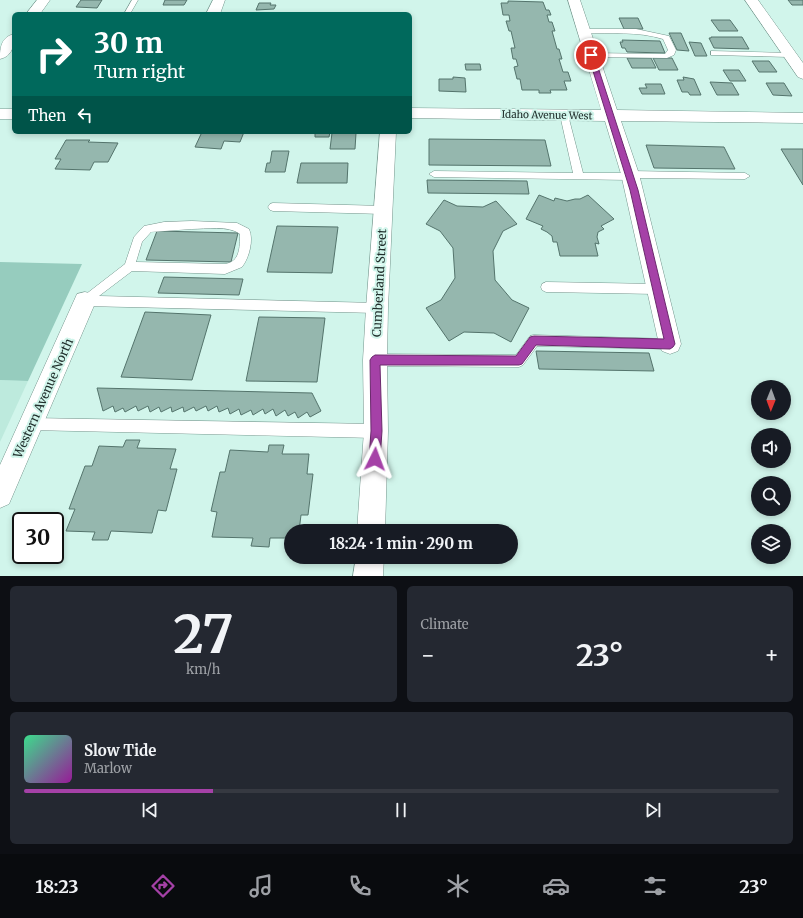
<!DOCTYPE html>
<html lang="en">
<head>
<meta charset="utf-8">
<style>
  body { margin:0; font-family:Merriweather,serif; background:#242831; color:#f1f3f6; height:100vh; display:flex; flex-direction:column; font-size:15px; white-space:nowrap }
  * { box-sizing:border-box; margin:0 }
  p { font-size:13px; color:#9ea1a6 }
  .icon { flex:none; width:22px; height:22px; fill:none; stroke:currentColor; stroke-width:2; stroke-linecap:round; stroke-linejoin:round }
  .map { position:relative; height:576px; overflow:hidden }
  .details { display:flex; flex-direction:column; gap:10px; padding:10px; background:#0d0f14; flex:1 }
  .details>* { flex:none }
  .top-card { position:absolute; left:12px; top:12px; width:400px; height:122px; border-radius:6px; box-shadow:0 2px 6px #0003; background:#00695c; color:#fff; overflow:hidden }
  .needle { width:26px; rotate:181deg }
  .fabs { position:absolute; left:751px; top:380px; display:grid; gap:8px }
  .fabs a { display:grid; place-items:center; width:40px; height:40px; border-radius:50%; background:#171b24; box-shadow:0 2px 6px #0003; font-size:20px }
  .speed { position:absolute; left:12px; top:512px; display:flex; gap:8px; font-size:20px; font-weight:700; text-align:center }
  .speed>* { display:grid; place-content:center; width:52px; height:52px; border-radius:50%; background:#171b24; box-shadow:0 2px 6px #0003; line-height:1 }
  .speed .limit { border:2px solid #111; border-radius:6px; background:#fff; color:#111 }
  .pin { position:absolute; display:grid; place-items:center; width:34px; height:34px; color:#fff; margin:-17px; border:2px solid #fff; border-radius:50%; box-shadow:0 1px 4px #0007 }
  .me { position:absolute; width:44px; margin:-22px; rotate:3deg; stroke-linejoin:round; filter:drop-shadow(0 0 3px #0008) }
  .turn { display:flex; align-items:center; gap:14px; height:84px; padding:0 16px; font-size:18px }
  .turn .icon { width:52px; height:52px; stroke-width:2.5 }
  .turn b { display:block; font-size:28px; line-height:34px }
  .then { display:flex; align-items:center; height:38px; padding:0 16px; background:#0003; gap:8px; font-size:15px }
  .big { font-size:30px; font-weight:700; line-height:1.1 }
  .details .tile { flex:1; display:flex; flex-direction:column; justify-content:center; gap:6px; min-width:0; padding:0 14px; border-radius:6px; background:#242831 }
  .details .dial { align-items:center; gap:0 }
  .dial b { font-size:52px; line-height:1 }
  .song { display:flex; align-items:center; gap:12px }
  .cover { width:48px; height:48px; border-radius:6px; background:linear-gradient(135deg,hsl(150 70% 55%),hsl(300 70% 35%)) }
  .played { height:4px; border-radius:2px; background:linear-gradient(90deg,#a541a7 25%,#363941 25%) }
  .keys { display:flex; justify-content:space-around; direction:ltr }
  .heat { display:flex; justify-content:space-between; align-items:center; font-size:22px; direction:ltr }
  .details .tiles { flex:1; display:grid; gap:10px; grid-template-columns:1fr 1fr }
  .tile:last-child { grid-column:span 2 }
  .trip { position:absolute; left:284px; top:524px; width:234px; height:40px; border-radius:20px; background:#171b24; box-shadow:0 2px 6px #0003; font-weight:700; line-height:40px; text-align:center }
  .tabs { display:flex; height:64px; justify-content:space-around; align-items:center; background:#090b0e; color:#9ea1a6 }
  .tabs .icon { width:28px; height:28px }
  .tabs .active { color:#a541a7 }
  .tabs b { font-size:18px; color:#f1f3f6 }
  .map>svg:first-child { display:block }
  .built { fill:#bdeadd }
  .green { fill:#96ccbe }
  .building { fill:#95b7ae; stroke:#54746c }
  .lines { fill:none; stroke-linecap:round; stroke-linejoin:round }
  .service-casing { stroke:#75968d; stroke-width:1 }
  .minor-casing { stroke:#75968d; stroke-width:1 }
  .service { fill:#fff; fill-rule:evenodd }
  .minor { fill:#fff; fill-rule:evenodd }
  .route { fill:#a541a7; stroke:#6b2a6d }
  .labels { text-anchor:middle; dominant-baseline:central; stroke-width:4; stroke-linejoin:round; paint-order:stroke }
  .far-street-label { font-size:10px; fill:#212f2c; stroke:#d1f5eb }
  .street-label { font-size:12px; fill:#212f2c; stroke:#d1f5eb }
</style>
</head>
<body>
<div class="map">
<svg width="803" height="576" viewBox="0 0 803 576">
  <rect width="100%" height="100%" fill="#d1f5eb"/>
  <path class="built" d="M0,380L28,381L0,442Z"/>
  <path class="green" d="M0,262L82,264L28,381L0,380Z"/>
  <path class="building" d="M81,0H102L97,8L76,7Z
    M165,0H187L184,5H163Z
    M788,0H803V5H792Z
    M508,1L543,2L546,10H549L551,15H547L549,22H552L555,31H552L557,49H559L562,59H559L563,72H568L571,81H564L567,90H550L551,93H539V90H522L520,79H517L514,67L518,66L516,59H513L511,48H515L511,31H509L506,21H510L509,15H503L501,3H508Z
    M259,3H271L270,5H276L274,9L256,10Z
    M619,18H638L643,29H624Z
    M711,20H730L738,31H719Z
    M669,33H681L689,51L677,50Z
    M711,37H742L749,49L714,48L709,38H711Z
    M622,40L660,41L665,53L627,52L625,48H622L620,42H623Z
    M689,42L701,43L707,56H695Z
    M627,58H651L656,68H632Z
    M653,58H672L678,70H659Z
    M752,61H769L777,72H759Z
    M465,64H480L481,70H466Z
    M723,70H739L746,81H730Z
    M453,77L465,78L466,92L439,91V79H453Z
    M683,77L694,79L701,95H690L688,92H682L677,80H684Z
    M710,82L732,83L739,95H717Z
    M766,83H784L792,96L773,95Z
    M645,84H661L665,94H642L639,88H647Z
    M202,132H244L240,142L224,141L221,149L195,147Z
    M315,132H330L329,137H315Z
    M332,133H356L355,149H330Z
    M429,139L545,140L551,166L429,165Z
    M66,140H90L88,142L118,143L108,162H94L90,170L55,169L61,159H55Z
    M646,145L724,147L735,169L654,168Z
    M781,149H803V185Z
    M272,151H289L285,172H265L267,163H270Z
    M301,163H348L347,183H297Z
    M427,180L527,181L529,194L428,193Z
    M539,195L554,201L555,198L567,201L575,199H580L588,195L614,219L601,226L604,229L598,232L597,237L599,244L595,243L598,256H560L557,242H553L552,236L547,232L541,229L543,226L526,219Z
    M444,200L457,206L483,207L496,201L517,224L503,231L493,251L495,280L512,300L529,308L511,342L494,333L464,332L449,341L426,308L441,300L455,278L453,248L440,231L426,224Z
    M277,226L338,227L332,273L267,272Z
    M157,231L238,233L231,262L146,260Z
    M164,277L243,279L239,295L158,293Z
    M145,312L211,315L192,380L121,377Z
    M259,317L325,318L317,382L246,381Z
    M536,351L649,353L654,371L539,369Z
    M97,388L312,393L321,411L310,417L307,412L298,418L295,412L288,416L285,410L276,416L273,409L265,414L263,409L253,415L251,410L241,415L239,409L230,414L228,408L219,412L217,406L208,411L206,406L196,411L194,407L184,412L183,407L172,412L171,407L161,412L159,407L150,412L148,406L138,411L136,406L125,412L123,408L115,412L113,406L103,411Z
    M126,440H140L137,448L176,449L170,469H177L166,511L158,510L152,533L111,531L108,540H92L95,532L66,531L75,509H69L85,466H92L99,446L123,447Z
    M269,445H284L282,454H309L307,474H313L308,515H301L299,531H291V538H270L269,547L251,546L253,538L212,537L217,512L211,511L220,472H225L230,450L268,452Z"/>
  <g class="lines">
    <g class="service-casing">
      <path id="service" d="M132,0H138L130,14H124Z
        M581,29H636L669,36L676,50L674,55L667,58L591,57H588V53L665,54L668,50L663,39C637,31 611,34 584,33L580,31Z
        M711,51L789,53L793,55L789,57L714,55H711Z
        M564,112L568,115L583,173H626L630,171L745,173L750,176L745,179L635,178L631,180L434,177L429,174L434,171L573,173L560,115Z
        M273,203L384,206L387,207L389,210L387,213L384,214L273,211L270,210L268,207L270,204Z
        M192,221L237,223L249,229C254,240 249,258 242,267L225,274L132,271L99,296L377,303L381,304L383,308L381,312L377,313L85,306L81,304L79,301L81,298L125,264L134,237L144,226L164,222ZM192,229C206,229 228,225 240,234C240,247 240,262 225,264L136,262L142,242L151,232Z
        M546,282L657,284L661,286L663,289L661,292L657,294L546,292L542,290L541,287L542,284Z
        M534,335L670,339L674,340L676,344L674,348L670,349L537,346L523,365L519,367L375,366L371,364L369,360L371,356L375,354L516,355L530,336Z
        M31,418L376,424L381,426L383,431L381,436L376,438L31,430L26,429L25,424L26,419Z"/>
    </g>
    <g class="minor-casing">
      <path id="minor" d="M37,0H50L40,14H26Z
        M213,0H225L220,14H206Z
        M568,0H580L617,110L803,113V123L621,121L639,174L681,344L678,351L670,354L662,351L659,344L621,174L605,121L410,118V108L601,110Z
        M745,0H758L803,63V79L798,77Z
        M14,34C14,45 13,56 0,59C0,48 1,37 14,34Z
        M0,109H14V119H0Z
        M380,132H396L388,308L387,360L388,431L385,531H357L364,431L363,360L366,308Z
        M85,292L93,294L96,301L9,504L0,508V465L77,294Z
        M356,557H384L383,576H353Z"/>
    </g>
    <use href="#service" class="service"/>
    <use href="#minor" class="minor"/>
  </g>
  <path class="route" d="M591,53L594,55L638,190L675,344L673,347L670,349L536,345L522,364L519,365H380L382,431L380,459L379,463L375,465L371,463L369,459L371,431L370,360L372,357L375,355L516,356L530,337L534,336L664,339L630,190L588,55Z"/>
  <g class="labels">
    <g class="far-street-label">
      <text transform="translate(547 115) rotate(1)">Idaho Avenue West</text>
    </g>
    <g class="street-label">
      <text transform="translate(379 283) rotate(-87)">Cumberland Street</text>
      <text transform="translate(43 398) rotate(-66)">Western Avenue North</text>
    </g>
  </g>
</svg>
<div class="fabs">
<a><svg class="needle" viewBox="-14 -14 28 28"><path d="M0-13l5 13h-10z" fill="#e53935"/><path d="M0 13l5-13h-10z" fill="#9ea1a6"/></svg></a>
<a><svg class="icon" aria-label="sound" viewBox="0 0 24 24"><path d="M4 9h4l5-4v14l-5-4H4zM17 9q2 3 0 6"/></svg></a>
<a><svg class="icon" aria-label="search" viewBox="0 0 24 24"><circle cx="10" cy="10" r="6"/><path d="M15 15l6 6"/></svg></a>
<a><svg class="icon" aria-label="layers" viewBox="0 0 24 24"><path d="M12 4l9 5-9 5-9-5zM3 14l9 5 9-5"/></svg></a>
</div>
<div class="speed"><div class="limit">30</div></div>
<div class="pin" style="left:591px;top:55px;background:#d93025"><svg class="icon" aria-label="arrive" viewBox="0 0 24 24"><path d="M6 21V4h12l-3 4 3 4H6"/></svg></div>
<svg class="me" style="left:375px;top:459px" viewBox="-20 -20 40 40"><path d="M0-17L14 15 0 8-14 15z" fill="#a541a7" stroke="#fff" stroke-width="4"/></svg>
<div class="trip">18:24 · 1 min · 290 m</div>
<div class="top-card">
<div class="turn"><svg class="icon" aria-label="right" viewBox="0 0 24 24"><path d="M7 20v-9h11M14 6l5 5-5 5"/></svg><div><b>30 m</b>Turn right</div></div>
<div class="then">Then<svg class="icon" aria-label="left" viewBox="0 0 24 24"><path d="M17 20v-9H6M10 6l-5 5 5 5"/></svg></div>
</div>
</div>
<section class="details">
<div class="tiles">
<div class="tile dial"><b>27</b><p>km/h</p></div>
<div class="tile"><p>Climate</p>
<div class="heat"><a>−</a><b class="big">23°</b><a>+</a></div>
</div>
<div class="tile">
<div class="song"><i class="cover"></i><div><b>Slow Tide</b><p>Marlow</p></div></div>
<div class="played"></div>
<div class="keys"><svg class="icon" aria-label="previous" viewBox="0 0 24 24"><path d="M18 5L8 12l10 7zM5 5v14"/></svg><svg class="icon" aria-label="pause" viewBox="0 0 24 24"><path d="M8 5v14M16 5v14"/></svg><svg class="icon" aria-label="next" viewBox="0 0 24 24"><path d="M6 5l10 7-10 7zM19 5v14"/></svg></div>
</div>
</div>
</section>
<nav class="tabs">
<b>18:23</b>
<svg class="icon active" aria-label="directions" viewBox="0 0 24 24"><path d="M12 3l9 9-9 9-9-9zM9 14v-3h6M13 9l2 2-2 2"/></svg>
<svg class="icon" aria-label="music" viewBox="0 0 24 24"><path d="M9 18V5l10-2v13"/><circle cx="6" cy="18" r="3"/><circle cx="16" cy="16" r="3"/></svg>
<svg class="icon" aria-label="phone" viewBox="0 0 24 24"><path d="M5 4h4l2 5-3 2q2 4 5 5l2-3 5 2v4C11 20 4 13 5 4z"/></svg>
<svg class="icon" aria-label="climate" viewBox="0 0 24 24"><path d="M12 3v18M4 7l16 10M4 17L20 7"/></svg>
<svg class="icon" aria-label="car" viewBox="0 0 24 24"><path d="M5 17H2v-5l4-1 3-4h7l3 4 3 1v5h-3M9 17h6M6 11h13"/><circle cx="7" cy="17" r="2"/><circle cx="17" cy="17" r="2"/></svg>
<svg class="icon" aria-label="filters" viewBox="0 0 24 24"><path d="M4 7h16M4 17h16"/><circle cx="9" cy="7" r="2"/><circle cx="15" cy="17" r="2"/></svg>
<b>23°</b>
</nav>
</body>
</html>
